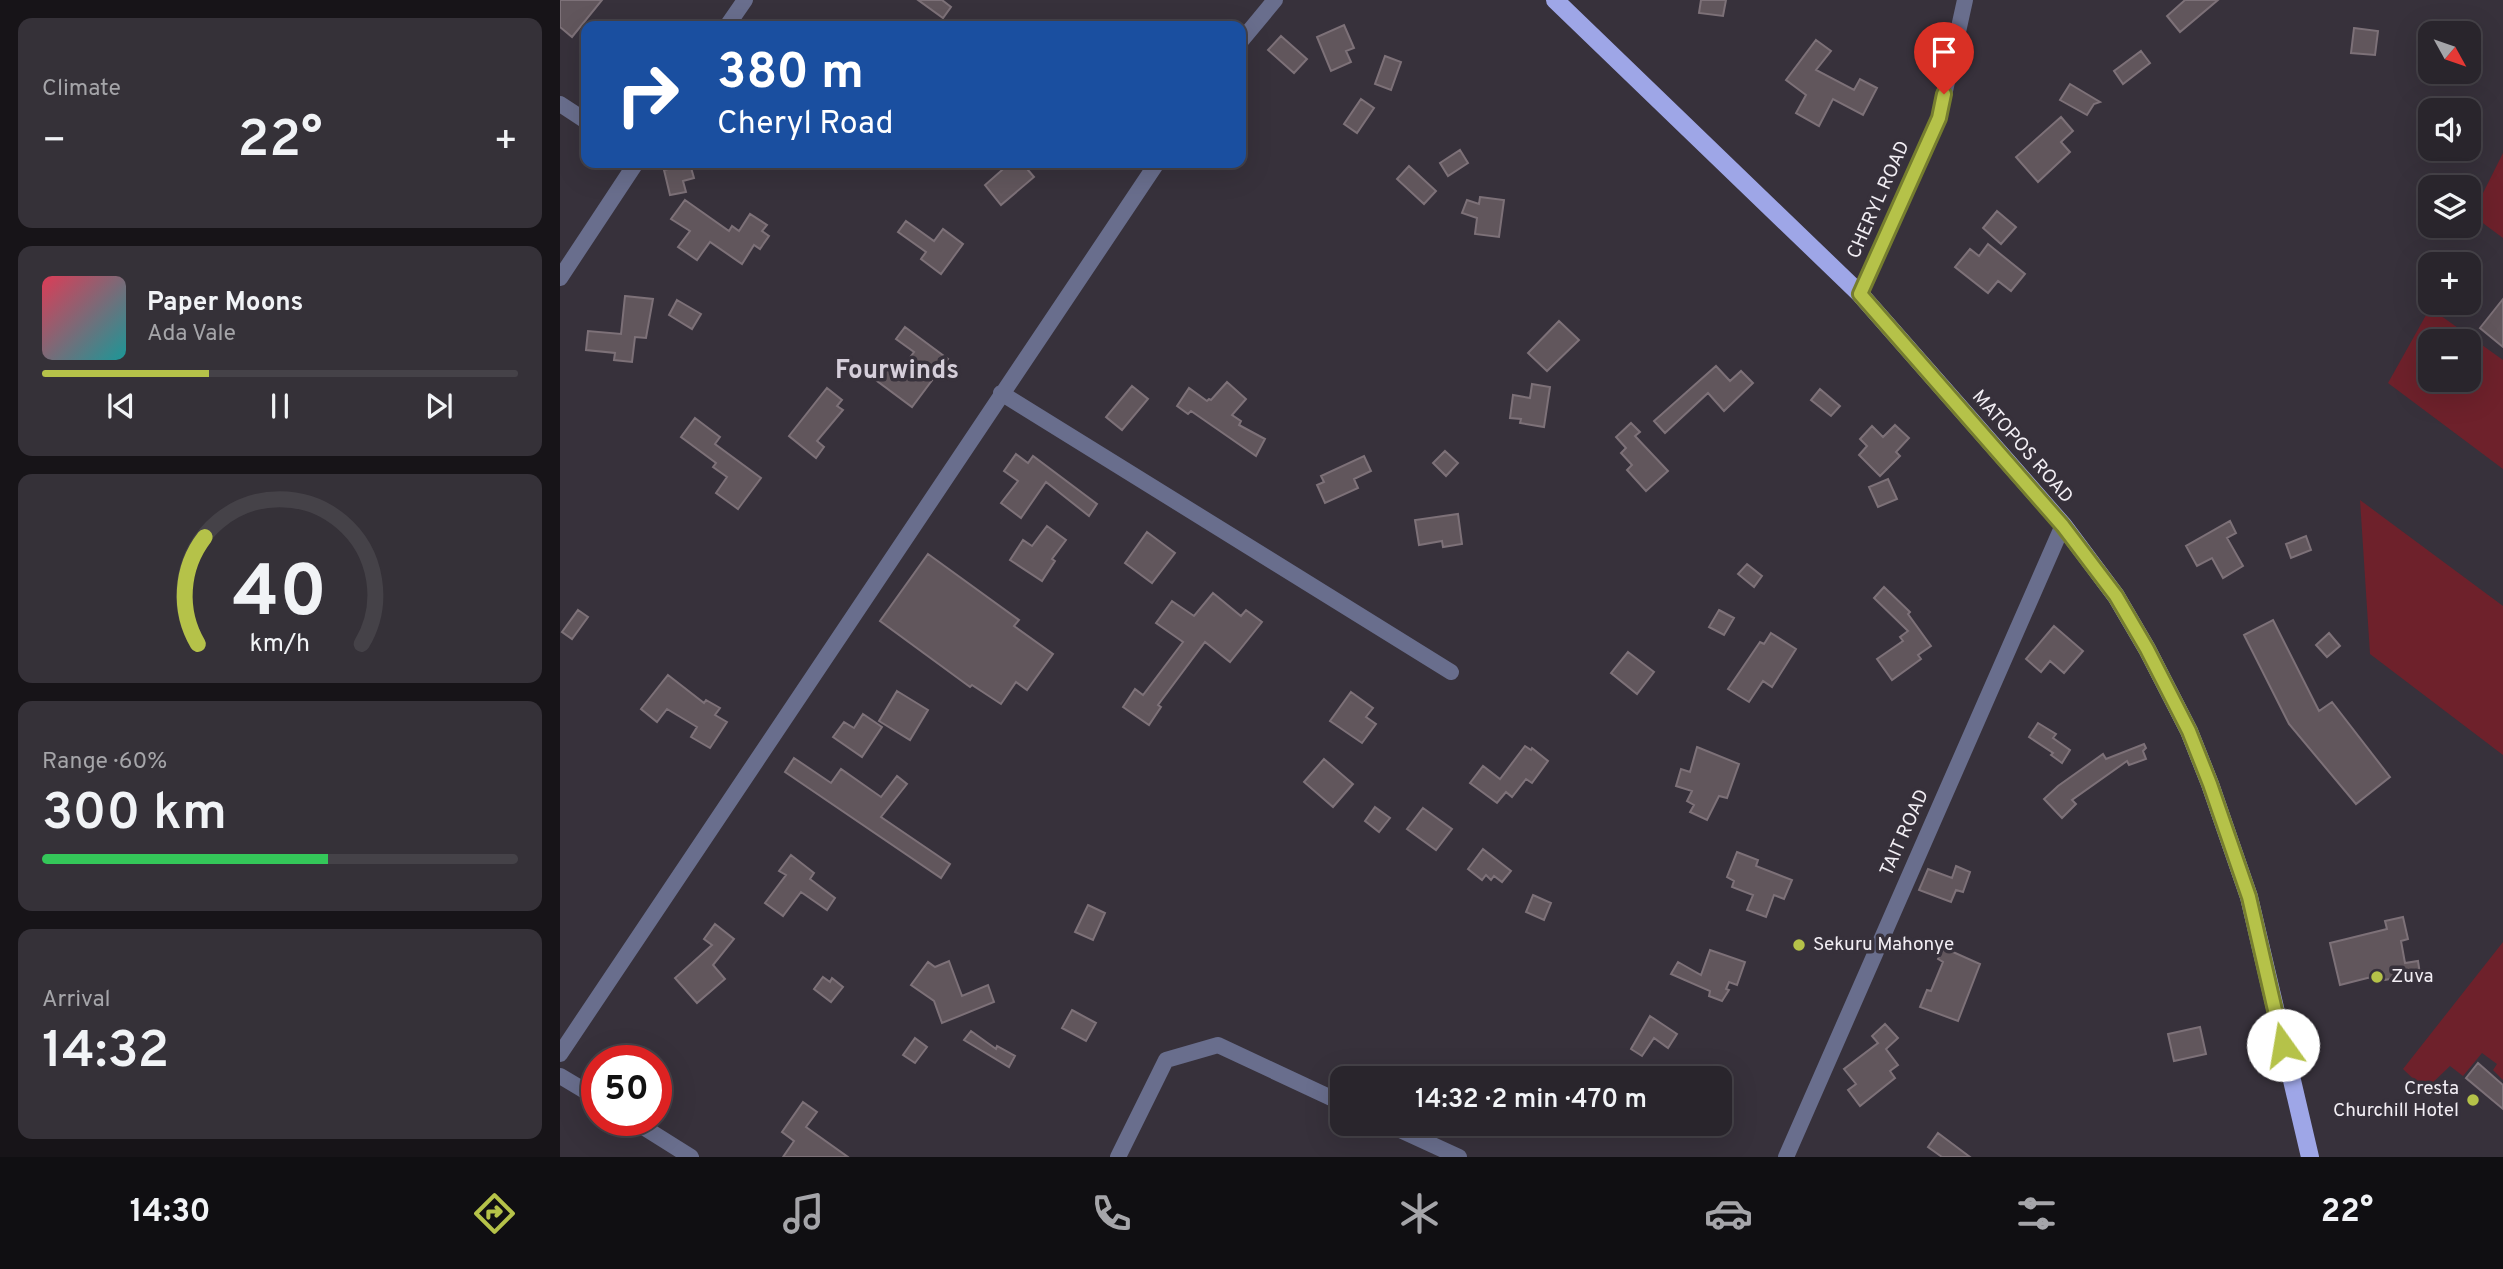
<!DOCTYPE html>
<html lang="en">
<head>
<meta charset="utf-8">
<style>
  body { margin:0; font-family:Overpass,sans-serif; background:#353138; color:#f1f3f6; height:100vh; display:flex; flex-direction:column; font-size:26px; white-space:nowrap }
  * { box-sizing:border-box; margin:0 }
  p { font-size:23px; color:#a5a5a9 }
  .icon { flex:none; width:38px; height:38px; fill:none; stroke:currentColor; stroke-width:2; stroke-linecap:round; stroke-linejoin:round }
  .map { position:relative; flex:1; overflow:hidden }
  .drawer { display:flex; flex-direction:column; gap:18px; padding:18px; background:#171418; width:560px }
  .drawer>* { flex:none }
  .banner { position:absolute; left:21px; top:21px; width:665px; height:147px; border-radius:14px; box-shadow:0 7px 28px #0002,0 0 0 2px #454248; background:#1a4fa0; color:#fff; overflow:hidden }
  .needle { width:46px; rotate:130deg }
  .fabs { position:absolute; left:1858px; top:21px; display:grid; gap:14px }
  .fabs a { display:grid; place-items:center; width:63px; height:63px; border-radius:14px; background:#29252c; box-shadow:0 7px 28px #0002,0 0 0 2px #454248; font-size:35px }
  .speed { position:absolute; left:21px; top:1045px; display:flex; gap:14px; font-size:35px; font-weight:700; text-align:center }
  .speed>* { display:grid; place-content:center; width:91px; height:91px; border-radius:50%; background:#29252c; box-shadow:0 7px 28px #0002,0 0 0 2px #454248; line-height:1 }
  .speed .limit { border:10px solid #d22; background:#fff; color:#111 }
  .pin { position:absolute; display:grid; place-items:center; width:60px; height:60px; color:#fff; margin:-72px -30px; border-radius:50% 50% 50% 0; rotate:-45deg; box-shadow:0 0 7px #0007 }
  .pin .icon { rotate:45deg }
  .me { position:absolute; width:77px; margin:-38px; rotate:347deg; stroke-linejoin:round; filter:drop-shadow(0 0 5px #0008) }
  .turn { display:flex; align-items:center; gap:24px; height:147px; padding:0 21px; font-size:32px }
  .turn .icon { width:91px; height:91px; stroke-width:2.5 }
  .turn b { display:block; font-size:49px; line-height:60px }
  .big { font-size:52px; font-weight:600; line-height:1.1 }
  .drawer .card { flex:1; display:flex; flex-direction:column; justify-content:center; gap:10px; min-width:0; padding:0 24px; border-radius:14px; background:#353138 }
  .drawer .dial { align-items:center; gap:0 }
  .dial svg { height:182px; overflow:visible; fill:none; stroke:#454248; stroke-width:7; stroke-linecap:round; text-anchor:middle }
  .dial text { fill:#f1f3f6; stroke:none }
  .song { display:flex; align-items:center; gap:21px }
  .cover { width:84px; height:84px; border-radius:10px; background:linear-gradient(135deg,hsl(350 70% 55%),hsl(180 70% 35%)) }
  .played { height:7px; border-radius:4px; background:linear-gradient(90deg,#b5c249 35%,#454248 35%) }
  .keys { display:flex; justify-content:space-around; direction:ltr }
  .heat { display:flex; justify-content:space-between; align-items:center; font-size:38px; direction:ltr }
  .charge { height:10px; border-radius:5px; background:linear-gradient(90deg,#34c759 60%,#454248 0) }
  .trip { position:absolute; left:770px; top:1066px; width:402px; height:70px; border-radius:14px; background:#29252c; box-shadow:0 7px 28px #0002,0 0 0 2px #454248; font-weight:600; line-height:70px; text-align:center }
  .tabs { display:flex; height:112px; justify-content:space-around; align-items:center; background:#100f12; color:#a5a5a9 }
  .tabs .icon { width:49px; height:49px }
  .tabs .current { color:#b5c249 }
  .tabs b { font-size:32px; color:#f1f3f6 }
  main { display:flex; flex:1; min-height:0 }
  .map>svg:first-child { display:block }
  .green { fill:#6e212b; fill-rule:evenodd }
  .building { fill:#61565c; stroke:#7d7178; stroke-width:2 }
  .lines { fill:none; stroke-linecap:round; stroke-linejoin:round }
  .minor { stroke:#696e8d; stroke-width:16 }
  .major { stroke:#9ea6e7; stroke-width:18 }
  .route-casing { stroke:#767e2f; stroke-width:18 }
  .route { stroke:#b5c249; stroke-width:12 }
  .poi-dot { fill:#b5c249; stroke:#37313b; stroke-width:2.5 }
  .labels { text-anchor:middle; dominant-baseline:central; stroke-width:7; stroke-linejoin:round; paint-order:stroke }
  .street-label { font-size:19px; fill:#f2eef4; stroke:#37313b }
  .poi-label { font-size:19px; fill:#f2eef4; stroke:#37313b; text-anchor:start }
  .district-label { font-size:26px; font-weight:bold; fill:#d5ceda; stroke:#37313b }
</style>
</head>
<body>
<main>
<section class="drawer">
<div class="card"><p>Climate</p>
<div class="heat"><a>−</a><b class="big">22°</b><a>+</a></div>
</div>
<div class="card">
<div class="song"><i class="cover"></i><div><b>Paper Moons</b><p>Ada Vale</p></div></div>
<div class="played"></div>
<div class="keys"><svg class="icon" aria-label="previous" viewBox="0 0 24 24"><path d="M18 5L8 12l10 7zM5 5v14"/></svg><svg class="icon" aria-label="pause" viewBox="0 0 24 24"><path d="M8 5v14M16 5v14"/></svg><svg class="icon" aria-label="next" viewBox="0 0 24 24"><path d="M6 5l10 7-10 7zM19 5v14"/></svg></div>
</div>
<div class="card dial"><svg viewBox="0 0 100 80">
<path d="M14 69A42 42 0 1 1 86 69"/>
<path d="M14 69A42 42 0 0 1 17 22" stroke="#b5c249"/>
<text x="50" y="56" font-size="32" font-weight="700">40</text>
<text x="50" y="72" font-size="11">km/h</text>
</svg></div>
<div class="card"><p>Range · 60%</p><b class="big">300 km</b><div class="charge"></div></div>
<div class="card"><p>Arrival</p><b class="big">14:32</b></div>
</section>
<div class="map">
<svg width="1943" height="1157" viewBox="0 0 1943 1157">
  <rect width="100%" height="100%" fill="#37313b"/>
  <path class="green" d="M1943,153V238L1912,215Z
    M1870,308L1943,360V469L1828,383ZM1871,341H1909V380H1871Z
    M1800,500L1943,606V755L1810,654Z
    M1943,942V1080L1933,1070L1937,1064L1922,1053L1903,1076L1890,1066L1865,1090L1843,1069Z"/>
  <path class="building" d="M0,0H42L12,37L0,27Z
    M358,0H382L391,7L383,18Z
    M1141,0H1166L1163,16L1139,13Z
    M1625,0H1658L1620,32L1607,16Z
    M784,25L794,48L786,51L791,62L771,71L757,37Z
    M1794,28L1818,31L1815,55L1791,53Z
    M721,36L747,59L734,73L708,50Z
    M1256,40L1271,51L1256,70L1294,90L1300,79L1317,88L1303,115L1273,99L1259,126L1236,113L1246,95L1226,80Z
    M1581,51L1590,63L1563,84L1554,71Z
    M825,56L841,62L831,90L815,84Z
    M1510,84L1540,102L1534,104L1527,115L1500,100Z
    M801,99L814,108L797,133L784,124Z
    M1501,117L1513,131L1501,142L1510,152L1478,182L1456,157Z
    M900,150L908,163L888,176L880,163Z
    M450,163H462L474,177L441,205L425,185Z
    M130,164L134,178L123,181L126,192L110,195L104,170Z
    M849,166L876,191L864,204L837,179Z
    M920,197L944,200L939,237L915,234L917,218L902,213L907,200L919,204Z
    M125,200L169,231L172,226L179,231L190,214L207,225L202,231L209,236L200,249L194,245L182,264L150,242L137,260L118,247L130,231L111,219Z
    M1437,211L1456,227L1441,244L1423,228Z
    M346,221L374,241L383,229L403,244L381,274L361,259L366,252L338,232Z
    M1428,244L1465,274L1451,291L1438,281L1428,293L1395,267L1410,249L1419,256Z
    M65,296L93,299L86,338L75,337L72,362L54,360L55,353L26,350L28,331L61,334Z
    M1943,299V347L1920,328Z
    M117,300L141,314L132,329L109,315Z
    M999,321L1019,340L987,371L968,353Z
    M345,327L388,359L352,407L317,381L326,369L336,377L354,352L336,339Z
    M1156,366L1170,381L1181,371L1193,383L1164,411L1148,393L1105,433L1094,421Z
    M667,382L686,399L672,415L681,421L679,425L705,439L696,456L631,411L628,414L617,406L629,388L647,401L649,399L651,400Z
    M972,384L990,387L984,427L960,423L961,419L950,418L953,395L970,398Z
    M572,386L588,399L562,430L546,417Z
    M267,388L282,400L277,406L283,410L257,441L264,447L256,458L229,436Z
    M1260,389L1280,406L1271,416L1251,400Z
    M135,418L160,437L155,444L201,478L178,509L156,493L167,477L153,467L156,463L121,437Z
    M1071,423L1080,432L1075,436L1108,471L1086,491L1067,470L1072,465L1061,453L1066,448L1056,437Z
    M1335,425L1349,438L1336,452L1340,456L1320,476L1299,455L1307,446L1300,439L1312,426L1323,437Z
    M885,451L898,463L886,476L873,463Z
    M456,454L468,463L473,456L537,504L529,516L486,482L461,518L441,503L458,481L444,471Z
    M804,456L811,471L794,479L798,488L765,503L757,485L764,482L761,476Z
    M1328,479L1337,499L1318,507L1309,487Z
    M898,514L902,544L883,547L882,541L859,545L855,520Z
    M1670,521L1676,533L1667,538L1683,566L1663,578L1652,558L1637,566L1626,546Z
    M487,526L506,540L492,559L495,561L482,581L450,560L463,540L472,546Z
    M587,532L615,553L592,583L565,563Z
    M1746,536L1751,550L1731,558L1726,544Z
    M368,554L459,620L454,626L493,654L467,690L456,682L441,704L412,685L410,687L320,621Z
    M1187,564L1202,576L1194,587L1178,574Z
    M1324,587L1350,612L1348,614L1371,646L1358,655L1361,659L1332,680L1317,659L1343,641L1340,637L1348,631L1314,598Z
    M653,593L681,616L686,610L702,622L670,662L645,642L598,705L601,707L589,725L563,707L575,689L583,695L623,642L596,623L612,601L634,616Z
    M18,610L28,617L12,639L2,632Z
    M1159,610L1174,618L1164,635L1149,627Z
    M1713,620L1759,711L1772,702L1830,777L1796,804L1729,724L1684,635Z
    M1494,626L1523,651L1504,673L1490,661L1481,672L1466,659Z
    M1211,633L1236,649L1212,687L1203,681L1189,702L1168,689L1200,642L1204,644Z
    M1769,633L1780,646L1767,657L1756,645Z
    M1068,652L1094,672L1077,694L1051,673Z
    M108,675L144,703L146,700L160,708L155,715L167,722L150,748L131,737L137,727L107,709L97,722L81,709Z
    M337,691L368,710L350,740L319,721Z
    M791,692L813,708L806,717L816,724L802,743L770,721Z
    M303,714L322,727L302,757L273,737L284,722L294,728Z
    M1478,723L1496,734L1493,738L1510,750L1502,763L1491,755L1493,753L1469,737Z
    M1584,744L1586,748L1583,751L1586,759L1569,765L1567,761L1512,800L1516,804L1502,818L1484,799L1498,786L1543,754L1546,759Z
    M965,746L971,750L972,748L988,761L972,783L966,779L952,797L946,792L937,803L910,783L923,766L940,779Z
    M1137,747L1179,764L1167,798L1159,796L1147,820L1130,812L1134,805L1127,801L1132,791L1116,786L1121,769L1130,772Z
    M234,758L271,783L281,769L321,797L337,776L347,784L321,817L390,864L381,878L225,772Z
    M764,759L793,784L773,807L744,782Z
    M815,807L830,818L819,832L805,821Z
    M863,808L892,829L876,850L847,829Z
    M923,849L951,871L942,882L934,876L931,880L926,875L922,880L908,869Z
    M1177,852L1198,860L1196,866L1232,880L1224,899L1214,895L1206,917L1187,910L1193,895L1172,887L1174,881L1167,877Z
    M231,855L254,873L250,879L275,898L267,910L241,892L223,916L205,903L226,875L219,871Z
    M1396,866L1410,872L1403,892L1396,890L1391,902L1359,890L1368,869L1392,878Z
    M973,895L991,903L984,920L966,912Z
    M528,905L545,913L533,940L515,932Z
    M1843,917L1848,939L1841,941L1845,963L1858,961L1860,974L1824,980L1823,974L1780,985L1770,943L1827,929L1825,921Z
    M155,924L174,939L153,965L165,979L137,1003L115,978L152,945L144,939Z
    M1384,948L1420,964L1398,1021L1360,1007L1367,990L1371,991L1383,962L1378,959Z
    M1150,950L1185,962L1177,985L1169,982L1166,989L1169,990L1162,1001L1149,996L1150,991L1111,974L1118,962L1141,975Z
    M389,961L402,996L428,985L434,1002L382,1023L374,1001L351,985L368,962L375,967Z
    M263,977L270,982L272,978L283,987L271,1002L254,989Z
    M512,1010L536,1023L526,1041L502,1028Z
    M1090,1016L1117,1034L1108,1048L1094,1038L1082,1056L1071,1049Z
    M1325,1024L1338,1038L1326,1049L1338,1065L1330,1071L1335,1078L1300,1106L1288,1090L1296,1084L1284,1069L1318,1043L1312,1036Z
    M1640,1027L1646,1054L1614,1061L1608,1034Z
    M411,1031L436,1049L437,1046L455,1056L449,1067L404,1040Z
    M355,1038L367,1047L355,1063L343,1055Z
    M1918,1063L1943,1085V1109L1906,1078Z
    M243,1102L257,1112L246,1127L288,1157H223L234,1141L222,1132Z
    M1378,1133L1410,1157H1382L1368,1147Z"/>
  <g class="lines">
    <path class="minor" d="M167,26L185,0
      M681,41L715,0
      M0,104L26,121
      M0,278L76,163
      M1300,294L1379,118L1405,0
      M441,393L891,672
      M0,1054L597,163
      M0,1076L37,1098
      M72,1120L131,1157
      M827,1124L899,1157
      M558,1157L606,1060L658,1045L782,1103
      M1226,1157L1503,525"/>
    <path class="major" d="M995,0L1300,294L1503,525L1556,596L1587,649L1629,731L1650,784L1689,897L1750,1157"/>
  </g>
  <g class="lines">
    <g class="route-casing">
      <path id="route" d="M1384,94L1379,118L1300,294L1503,526L1556,596L1587,649L1629,731L1650,784L1689,897L1723,1045"/>
    </g>
    <use href="#route" class="route"/>
  </g>
  <g class="poi-dot">
    <circle cx="1239" cy="945" r="7"/>
    <circle cx="1817" cy="977" r="7"/>
    <circle cx="1913" cy="1100" r="7"/>
  </g>
  <g class="labels">
    <g class="street-label">
      <text transform="translate(1319 200) rotate(-66)">CHERYL ROAD</text>
      <text transform="translate(1462 447) rotate(49)">MATOPOS ROAD</text>
      <text transform="translate(1345 833) rotate(-66)">TAIT ROAD</text>
    </g>
    <g class="poi-label">
      <text x="1253" y="945">Sekuru Mahonye</text>
      <text x="1831" y="977">Zuva</text>
      <text x="1899" y="1089" text-anchor="end">Cresta<tspan x="1899" dy="22">Churchill Hotel</tspan></text>
    </g>
    <g class="district-label">
      <text x="337" y="371">Fourwinds</text>
    </g>
  </g>
</svg>
<div class="fabs">
<a><svg class="needle" viewBox="-14 -14 28 28"><path d="M0-13l5 13h-10z" fill="#e53935"/><path d="M0 13l5-13h-10z" fill="#a5a5a9"/></svg></a>
<a><svg class="icon" aria-label="sound" viewBox="0 0 24 24"><path d="M4 9h4l5-4v14l-5-4H4zM17 9q2 3 0 6"/></svg></a>
<a><svg class="icon" aria-label="layers" viewBox="0 0 24 24"><path d="M12 4l9 5-9 5-9-5zM3 14l9 5 9-5"/></svg></a>
<a>+</a>
<a>−</a>
</div>
<div class="speed"><div class="limit">50</div></div>
<div class="pin" style="left:1384px;top:94px;background:#d93025"><svg class="icon" aria-label="arrive" viewBox="0 0 24 24"><path d="M6 21V4h12l-3 4 3 4H6"/></svg></div>
<svg class="me" style="left:1723px;top:1045px" viewBox="-20 -20 40 40"><circle r="19" fill="#fff"/><path d="M0-13L10 11 0 6-10 11z" fill="#b5c249"/></svg>
<div class="trip">14:32 · 2 min · 470 m</div>
<div class="banner">
<div class="turn"><svg class="icon" aria-label="right" viewBox="0 0 24 24"><path d="M7 20v-9h11M14 6l5 5-5 5"/></svg><div><b>380 m</b>Cheryl Road</div></div>
</div>
</div>
</main>
<nav class="tabs">
<b>14:30</b>
<svg class="icon current" aria-label="directions" viewBox="0 0 24 24"><path d="M12 3l9 9-9 9-9-9zM9 14v-3h6M13 9l2 2-2 2"/></svg>
<svg class="icon" aria-label="music" viewBox="0 0 24 24"><path d="M9 18V5l10-2v13"/><circle cx="6" cy="18" r="3"/><circle cx="16" cy="16" r="3"/></svg>
<svg class="icon" aria-label="phone" viewBox="0 0 24 24"><path d="M5 4h4l2 5-3 2q2 4 5 5l2-3 5 2v4C11 20 4 13 5 4z"/></svg>
<svg class="icon" aria-label="climate" viewBox="0 0 24 24"><path d="M12 3v18M4 7l16 10M4 17L20 7"/></svg>
<svg class="icon" aria-label="car" viewBox="0 0 24 24"><path d="M5 17H2v-5l4-1 3-4h7l3 4 3 1v5h-3M9 17h6M6 11h13"/><circle cx="7" cy="17" r="2"/><circle cx="17" cy="17" r="2"/></svg>
<svg class="icon" aria-label="filters" viewBox="0 0 24 24"><path d="M4 7h16M4 17h16"/><circle cx="9" cy="7" r="2"/><circle cx="15" cy="17" r="2"/></svg>
<b>22°</b>
</nav>
</body>
</html>
